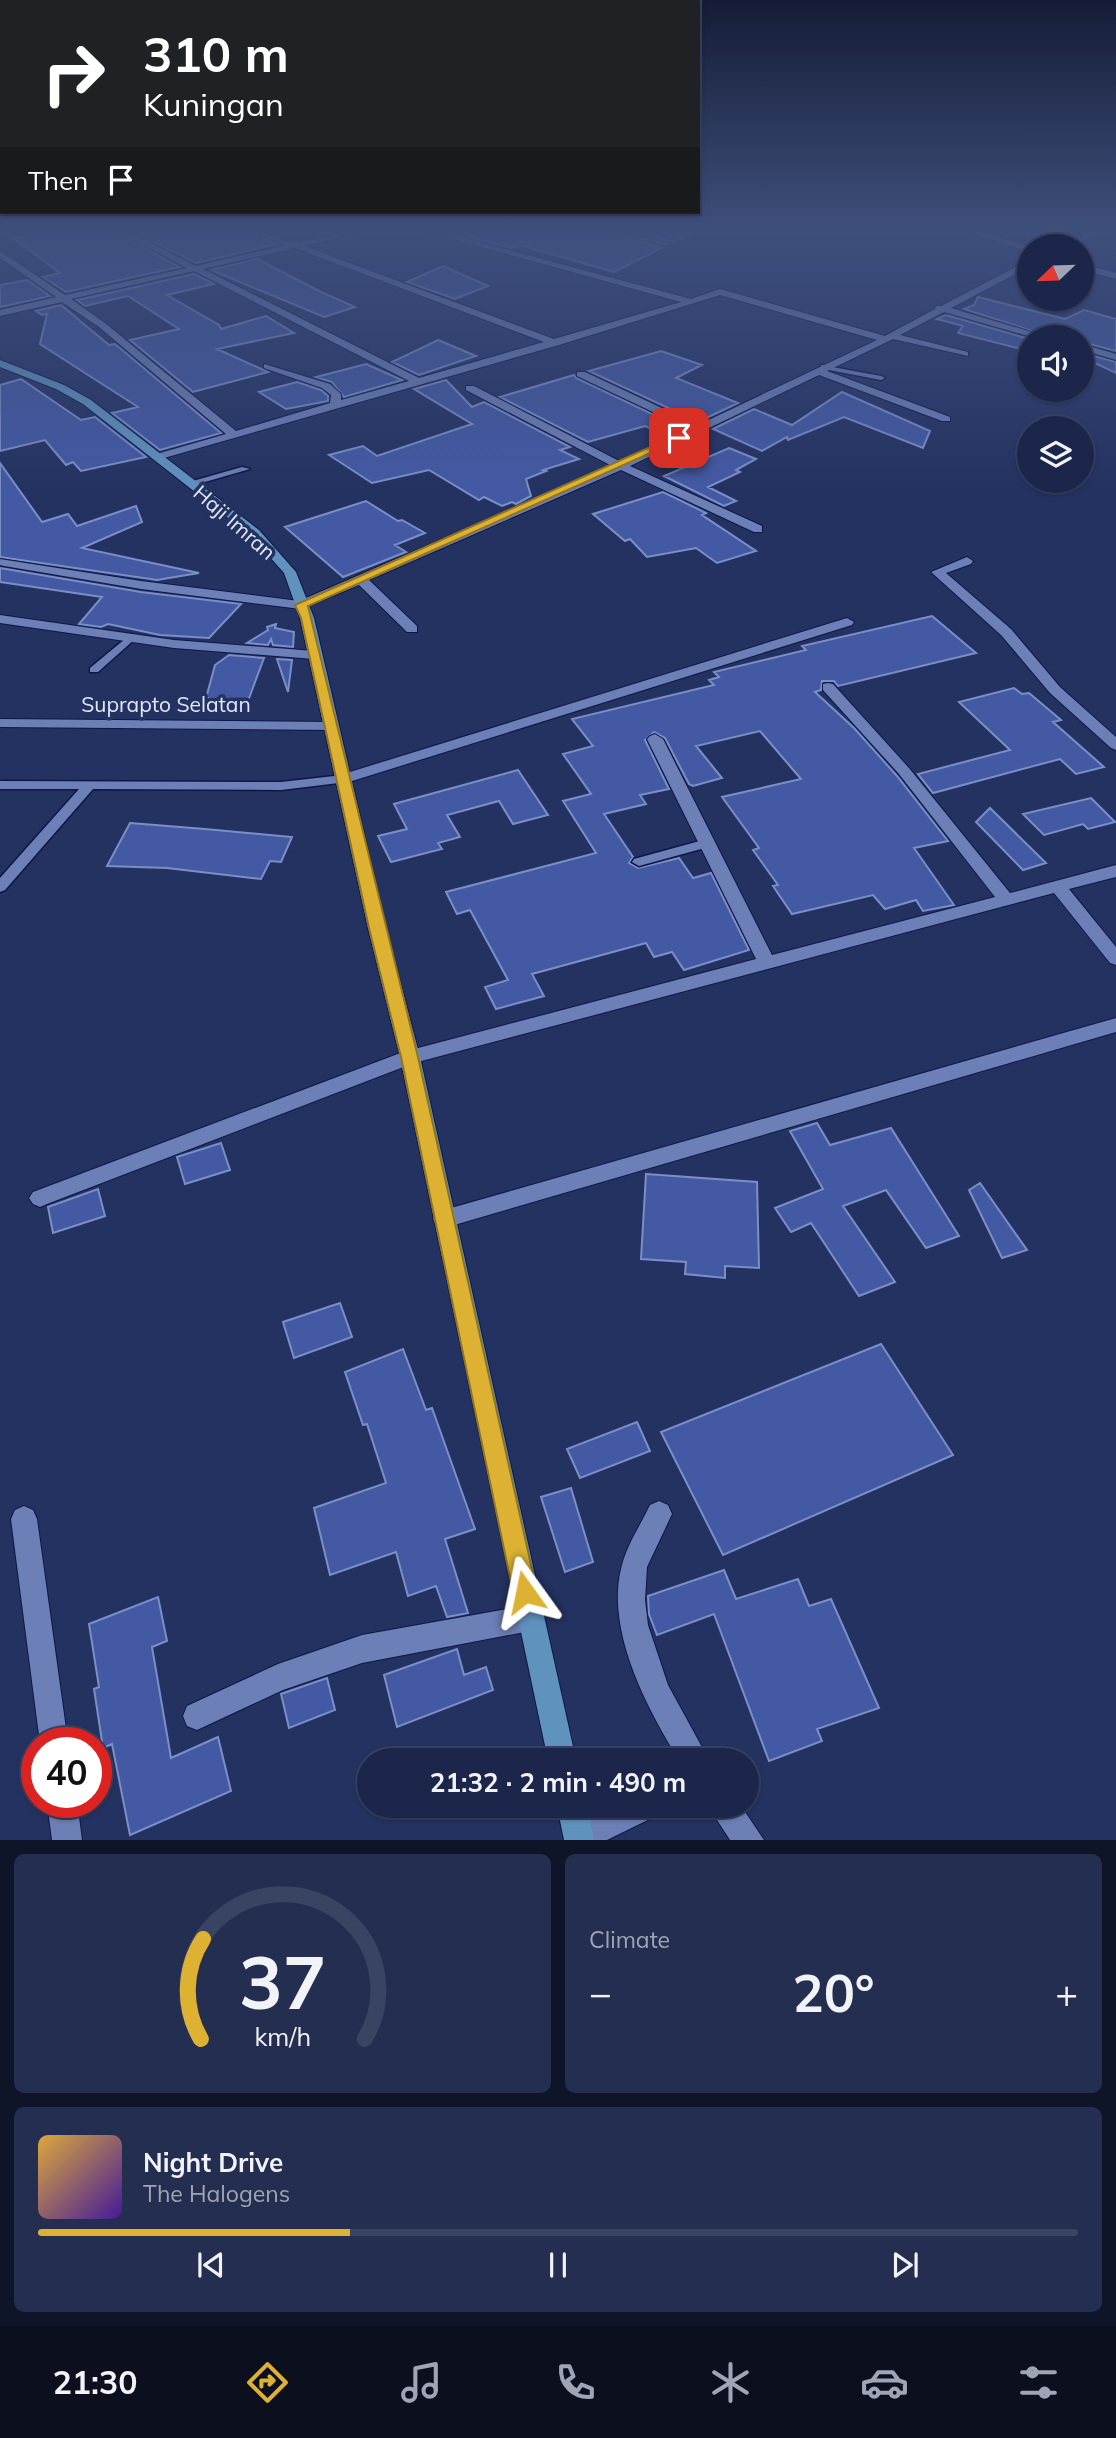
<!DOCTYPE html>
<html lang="en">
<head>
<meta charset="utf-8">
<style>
  body { margin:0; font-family:Mulish,sans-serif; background:#242e51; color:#f1f3f6; height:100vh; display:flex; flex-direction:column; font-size:26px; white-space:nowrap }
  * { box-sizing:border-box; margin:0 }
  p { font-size:23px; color:#a0a5b5 }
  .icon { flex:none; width:38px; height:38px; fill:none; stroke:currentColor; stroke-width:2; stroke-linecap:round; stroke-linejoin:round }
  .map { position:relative; height:1840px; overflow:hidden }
  .details { display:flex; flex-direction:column; gap:14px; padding:14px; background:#0f1529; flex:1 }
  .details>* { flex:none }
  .banner { position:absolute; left:0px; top:0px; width:700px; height:214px; box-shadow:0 2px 5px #0004,0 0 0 2px #394362; background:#202124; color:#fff; overflow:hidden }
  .needle { width:46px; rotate:247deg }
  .fabs { position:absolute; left:1017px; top:234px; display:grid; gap:14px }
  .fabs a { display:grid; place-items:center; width:77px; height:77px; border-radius:50%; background:#1b264a; box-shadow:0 2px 5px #0004,0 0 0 2px #394362; font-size:35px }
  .speed { position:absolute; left:21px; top:1727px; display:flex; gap:14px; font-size:35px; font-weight:700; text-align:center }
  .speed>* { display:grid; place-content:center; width:91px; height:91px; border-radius:50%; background:#1b264a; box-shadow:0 2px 5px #0004,0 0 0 2px #394362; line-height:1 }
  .speed .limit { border:10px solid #d22; background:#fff; color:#111 }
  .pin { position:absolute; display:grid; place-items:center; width:60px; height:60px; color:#fff; margin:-30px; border-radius:14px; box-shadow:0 4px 10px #0006 }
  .me { position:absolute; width:77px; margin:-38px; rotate:348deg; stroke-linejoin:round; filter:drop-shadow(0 0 5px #0008) }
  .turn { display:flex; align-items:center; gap:24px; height:147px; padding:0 28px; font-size:32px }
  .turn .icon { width:91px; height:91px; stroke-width:2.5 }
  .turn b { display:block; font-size:49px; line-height:60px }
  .then { display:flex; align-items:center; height:66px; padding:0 28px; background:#0003; gap:14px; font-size:26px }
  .big { font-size:52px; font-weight:700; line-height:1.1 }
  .details .tile { flex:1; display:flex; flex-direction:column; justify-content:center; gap:10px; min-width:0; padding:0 24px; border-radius:10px; background:#242e51 }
  .details .dial { align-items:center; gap:0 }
  .dial svg { height:182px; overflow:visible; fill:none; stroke:#394362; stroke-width:7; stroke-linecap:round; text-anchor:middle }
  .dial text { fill:#f1f3f6; stroke:none }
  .song { display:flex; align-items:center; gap:21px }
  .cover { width:84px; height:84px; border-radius:10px; background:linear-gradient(135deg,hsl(40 70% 55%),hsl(260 70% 35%)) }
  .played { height:7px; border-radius:4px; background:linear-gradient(90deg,#ddb233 30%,#394362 30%) }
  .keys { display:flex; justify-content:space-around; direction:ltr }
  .heat { display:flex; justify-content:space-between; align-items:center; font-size:38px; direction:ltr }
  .details .tiles { flex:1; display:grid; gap:14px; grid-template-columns:1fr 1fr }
  .tile:last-child { grid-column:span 2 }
  .trip { position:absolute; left:357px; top:1748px; width:402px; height:70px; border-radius:35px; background:#1b264a; box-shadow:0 2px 5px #0004,0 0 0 2px #394362; font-weight:700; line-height:70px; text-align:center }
  .menu { display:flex; height:112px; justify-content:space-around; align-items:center; background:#0b0f1e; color:#a0a5b5 }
  .menu .icon { width:49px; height:49px }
  .menu .on { color:#ddb233 }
  .menu b { font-size:32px; color:#f1f3f6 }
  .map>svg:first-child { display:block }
  .building { fill:#4359a3; stroke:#7b8fc7; stroke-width:2 }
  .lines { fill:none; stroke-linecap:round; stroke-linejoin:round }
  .lane-casing { stroke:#0e1846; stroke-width:3 }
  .street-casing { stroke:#0e1846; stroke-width:2 }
  .secondary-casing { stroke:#0e1846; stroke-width:2 }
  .lane { fill:#6c7fb6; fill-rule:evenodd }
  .street { fill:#6c7fb6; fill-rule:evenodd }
  .secondary { fill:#6092be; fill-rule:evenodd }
  .route { fill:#ddb233; stroke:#907421; stroke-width:2 }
  .labels { text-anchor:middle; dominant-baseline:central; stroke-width:7; stroke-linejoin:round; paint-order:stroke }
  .street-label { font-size:21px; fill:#e2e9fb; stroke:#243262 }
</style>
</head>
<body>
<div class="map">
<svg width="1116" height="1840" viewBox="0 0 1116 1840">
  <rect width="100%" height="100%" fill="#243262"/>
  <path class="building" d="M42,232H117L179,267L66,292L43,277L60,273L13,238Z
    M134,232H252L277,244L196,263Z
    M450,232H605L662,248L614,272L519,245L511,248Z
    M634,232H693L673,242Z
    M257,259L321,292L355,307L324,317L211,270Z
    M443,266L488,286L455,299L407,282Z
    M194,274L214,284L167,295L219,325L221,329L266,316L294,333L217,349L268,372L193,392L130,340L179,329L128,296L85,306L77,300Z
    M27,280L50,296L0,307V285Z
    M978,297L1065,319L1084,310L1116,319V351L1082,342V338H1054L964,309L974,305Z
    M61,305L109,345L115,344L221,433L160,450L112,413L138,407L40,344L47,314L42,315L36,311Z
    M946,315L1029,339V351L958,333L963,326L937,319Z
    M438,340L476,356L419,375L392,362Z
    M661,351L702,365L676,378L738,403L698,422L589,371Z
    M1082,353L1116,362V373L1082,357Z
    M366,364L402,380L344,397L332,382L316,377Z
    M574,375L576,378L671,423L654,430L645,426L588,442L500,397Z
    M21,379L81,420L95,417L146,457L81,471L73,462L66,465L45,440L0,451V385Z
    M446,380L472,407L484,402L570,447L560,450L579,459L543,470L546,471L526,479L531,496L516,504L512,502L502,506L484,497L479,500L429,470L372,483L329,455L363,446L377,456L472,424L414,389Z
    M297,382L321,390L328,396V401L286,409L259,392Z
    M842,392L930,431L923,448L844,417L788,440L787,437L762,451L713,429L754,409L792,425Z
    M729,448L756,459L736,470L740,472L708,487L736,501L724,506L664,476Z
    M0,463L42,522L68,514L77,526L136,506L142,522L82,548L199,573L157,580L0,557Z
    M663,492L706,513L702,515L756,551L717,563L696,548L647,557L630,539L625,541L593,514Z
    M366,501L398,521L402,520L425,533L395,545L406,552L343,577L285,527Z
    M0,568L141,592L241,604L209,638L160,635L108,624L101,627L79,624L102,597L0,582Z
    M932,616L976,653L838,686L834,681H822L821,690L815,692L854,728L897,776L948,841L914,848L954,905L923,911L916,900L885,909L873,895L792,914L773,886L778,885L753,850L759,848L722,797L801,779L760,731L696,746L722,778L693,786L689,784L665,738L654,732L645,740L669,789L640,795L646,804L604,814L633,857L629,863L638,868L679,858L693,878L711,873L749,950L684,970L672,952L654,957L646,943L532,974L544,996L496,1009L485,987L508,980L470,910L457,914L446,892L596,853L563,801L591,794L563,754L593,746L572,719L714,685L709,680L719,677L714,672L806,650L802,646Z
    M276,624L275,628L294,632L293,647L273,645L271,639L268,645L247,643L268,630L267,627Z
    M229,655L264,658L248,701L206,698L215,665Z
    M277,659L292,660L288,692Z
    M1014,688L1022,694L1029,693L1061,720L1053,722L1104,767L1076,774L1060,759L933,793L918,774L1010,750L959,702Z
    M518,770L548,815L513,824L499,801L447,815L460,837L438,843L442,849L391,862L378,836L407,829L394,804Z
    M1091,798L1115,822L1088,829L1083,824L1044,835L1023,814Z
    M990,808L1046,863L1023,870L976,822Z
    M130,823L205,829L292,837L281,862L270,861L261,879L167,868L107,866Z
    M817,1123L830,1145L891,1128L959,1236L926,1248L886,1190L843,1206L895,1282L859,1296L811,1223L791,1232L775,1208L823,1189L790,1131Z
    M221,1143L230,1170L185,1184L177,1157Z
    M646,1174L757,1182L759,1268L725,1266V1278L685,1274L686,1262L641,1259Z
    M980,1183L1027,1250L1002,1258L969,1190Z
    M98,1189L105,1216L53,1233L48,1207Z
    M340,1303L352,1337L294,1358L283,1322Z
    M881,1344L953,1455L723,1555L661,1432Z
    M403,1349L426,1410L432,1408L475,1529L445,1539L468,1613L447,1617L436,1586L408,1596L396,1552L330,1575L314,1508L386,1483L367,1424L363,1425L345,1372Z
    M637,1422L650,1451L580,1478L567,1449Z
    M571,1488L593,1562L565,1572L541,1497Z
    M724,1570L736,1599L798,1579L809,1606L831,1599L879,1708L817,1729L822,1741L769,1761L714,1614L657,1635L649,1614L648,1596Z
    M158,1597L167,1641L152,1647L171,1758L218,1737L231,1791L130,1835L112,1744L103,1748L94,1689L99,1687L89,1624Z
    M457,1649L464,1675L486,1667L493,1690L397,1727L384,1675Z
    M327,1678L335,1710L289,1728L281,1694Z"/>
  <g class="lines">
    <g class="lane-casing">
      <path id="lane" d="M821,365L881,376L885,378L881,380L824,369H821Z
        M242,467L250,469L191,486L186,483Z
        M131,634L135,635V639L98,672H90V668Z
        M343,775L349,779L347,782L281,790L93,789L5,890L0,892V878L79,789H0V781L281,782Z
        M707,839L714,843L712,846L639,866L632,862L634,859Z"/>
    </g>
    <g class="street-casing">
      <path id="street" d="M119,232H129L196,266L286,245L255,232C270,232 284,243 298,242C319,241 338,232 359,232L304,246L554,339L681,302L428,232H441L691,299L720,289L885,336L935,309L936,306H941L1029,260V267L951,308L1052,338H1035L944,312L900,335L968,352V356L893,339L827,371L950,417V421H942L819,375L630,466L762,526V532H754L621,470L369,580L417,626V632H407L359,585L301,609L141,589L4,566L0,565V559L141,581L299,601L612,466L466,390V386H474L621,462L689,429L577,376V372H585L698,425L877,340L720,295L559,345L157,460L153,459V455L226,434L99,327L62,302L0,316V310L56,297L0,258V251L65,295L187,268ZM295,248L544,342L419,378L203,269ZM194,271L409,381L341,400V394L330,384L264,364V368L322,388L331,395L330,403L236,431L105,323L71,299Z
        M608,232H623L671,243L667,246Z
        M965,232H978L1032,247H1029V251Z
        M1091,232H1102L1071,247H1059Z
        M1082,264L1116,273V279L1082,270Z
        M1082,344L1116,354V360L1082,350Z
        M967,557L973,561L971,564L946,573L1011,629L1060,687L1116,737V750L1111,748L1050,693L1001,635L931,572Z
        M0,615L174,640L314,651L321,655L314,659L174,648L0,623Z
        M847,618L854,622L852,625L349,782H337L335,779L337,776Z
        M828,683L833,684L909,768L1010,893L1116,865V877L1069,889L1116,947V965L1110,963L1054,893L414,1063L47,1204L40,1207L33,1204L29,1198L33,1192L403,1052L756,959L647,739L650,736L655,734L663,739L772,955L995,897L899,774L823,690V684Z
        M0,719L332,722L339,726L332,730L0,727Z
        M1116,1018V1032L444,1228L436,1225L433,1219L436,1213L444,1210Z
        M659,1501L668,1505L672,1514L647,1567L645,1600L648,1625L668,1685L709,1760H679C647,1709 606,1631 621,1569C626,1546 640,1526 650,1505Z
        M24,1506L33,1510L37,1519L68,1743H40L11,1519L15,1510Z
        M530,1605L539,1609L543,1618L539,1627L530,1631L362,1663L283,1690L197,1730L187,1726L183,1716L187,1706L278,1664L362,1635Z
        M47,1802H77L82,1840H52Z
        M613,1806H661L656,1816L607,1840H565L568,1826Z
        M708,1806H741L764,1840H730Z"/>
    </g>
    <g class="secondary-casing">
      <path id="secondary" d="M0,360L64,385L91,400L259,530L296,572L314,618L386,928L420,1057L576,1760H548L400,1057L368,928L300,618L284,573L251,536L83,404L56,389L0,367Z
        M557,1806H587L594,1840H564Z"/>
    </g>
    <use href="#lane" class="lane"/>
    <use href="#street" class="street"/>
    <use href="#secondary" class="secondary"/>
  </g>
  <linearGradient id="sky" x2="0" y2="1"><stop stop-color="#141c36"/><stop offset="0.47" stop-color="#3f4f7c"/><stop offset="1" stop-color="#3f4f7c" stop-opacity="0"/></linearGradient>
  <rect width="1116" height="489" fill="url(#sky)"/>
  <path class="route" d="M675,436L684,438L308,606L418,1057L537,1592L533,1600L525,1604L516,1600L513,1592L401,1057L369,928L301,618L295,605Z"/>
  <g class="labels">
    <g class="street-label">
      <text transform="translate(235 522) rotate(41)">Haji Imran</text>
      <text x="166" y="704">Suprapto Selatan</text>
    </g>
  </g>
</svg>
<div class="fabs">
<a><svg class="needle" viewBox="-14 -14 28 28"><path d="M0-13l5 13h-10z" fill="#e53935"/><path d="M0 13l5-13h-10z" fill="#a0a5b5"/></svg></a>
<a><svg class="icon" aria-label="sound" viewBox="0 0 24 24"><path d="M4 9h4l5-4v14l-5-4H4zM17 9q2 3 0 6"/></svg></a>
<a><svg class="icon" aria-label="layers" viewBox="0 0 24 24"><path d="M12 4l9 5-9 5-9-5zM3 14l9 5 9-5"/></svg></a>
</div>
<div class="speed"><div class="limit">40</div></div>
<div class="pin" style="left:679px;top:438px;background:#d93025"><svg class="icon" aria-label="arrive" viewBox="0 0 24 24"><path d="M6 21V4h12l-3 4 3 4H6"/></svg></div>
<svg class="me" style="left:525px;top:1592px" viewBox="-20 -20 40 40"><path d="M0-17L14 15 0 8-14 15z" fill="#ddb233" stroke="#fff" stroke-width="4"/></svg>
<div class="trip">21:32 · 2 min · 490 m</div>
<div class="banner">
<div class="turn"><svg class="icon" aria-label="right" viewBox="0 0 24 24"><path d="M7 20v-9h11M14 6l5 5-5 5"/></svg><div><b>310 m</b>Kuningan</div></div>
<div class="then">Then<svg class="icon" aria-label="arrive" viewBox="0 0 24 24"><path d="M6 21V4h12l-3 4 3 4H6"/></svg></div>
</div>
</div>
<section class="details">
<div class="tiles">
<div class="tile dial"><svg viewBox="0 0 100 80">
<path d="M14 69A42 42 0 1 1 86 69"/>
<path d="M14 69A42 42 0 0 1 15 25" stroke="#ddb233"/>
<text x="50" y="56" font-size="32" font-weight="700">37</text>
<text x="50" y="72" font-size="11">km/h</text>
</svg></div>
<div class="tile"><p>Climate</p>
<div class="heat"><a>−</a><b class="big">20°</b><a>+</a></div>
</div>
<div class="tile">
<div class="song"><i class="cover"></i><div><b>Night Drive</b><p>The Halogens</p></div></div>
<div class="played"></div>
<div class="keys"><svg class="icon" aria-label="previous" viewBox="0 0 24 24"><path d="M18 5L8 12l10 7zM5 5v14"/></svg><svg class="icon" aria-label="pause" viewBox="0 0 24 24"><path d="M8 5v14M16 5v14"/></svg><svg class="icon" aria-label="next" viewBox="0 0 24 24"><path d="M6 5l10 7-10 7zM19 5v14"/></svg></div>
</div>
</div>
</section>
<nav class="menu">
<b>21:30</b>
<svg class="icon on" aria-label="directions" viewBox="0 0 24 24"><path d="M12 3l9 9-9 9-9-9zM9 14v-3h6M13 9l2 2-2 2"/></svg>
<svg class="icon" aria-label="music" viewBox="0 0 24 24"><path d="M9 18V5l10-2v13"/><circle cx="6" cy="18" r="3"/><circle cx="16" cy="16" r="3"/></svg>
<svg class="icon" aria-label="phone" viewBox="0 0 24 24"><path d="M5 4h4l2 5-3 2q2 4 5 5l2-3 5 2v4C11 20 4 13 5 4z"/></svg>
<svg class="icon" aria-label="climate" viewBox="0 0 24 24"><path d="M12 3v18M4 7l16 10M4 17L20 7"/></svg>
<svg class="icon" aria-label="car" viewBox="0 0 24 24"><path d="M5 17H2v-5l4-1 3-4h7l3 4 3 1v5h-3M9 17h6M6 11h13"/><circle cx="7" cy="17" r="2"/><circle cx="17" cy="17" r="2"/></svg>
<svg class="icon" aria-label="filters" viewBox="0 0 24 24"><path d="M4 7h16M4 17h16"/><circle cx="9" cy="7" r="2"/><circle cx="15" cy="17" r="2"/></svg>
</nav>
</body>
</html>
